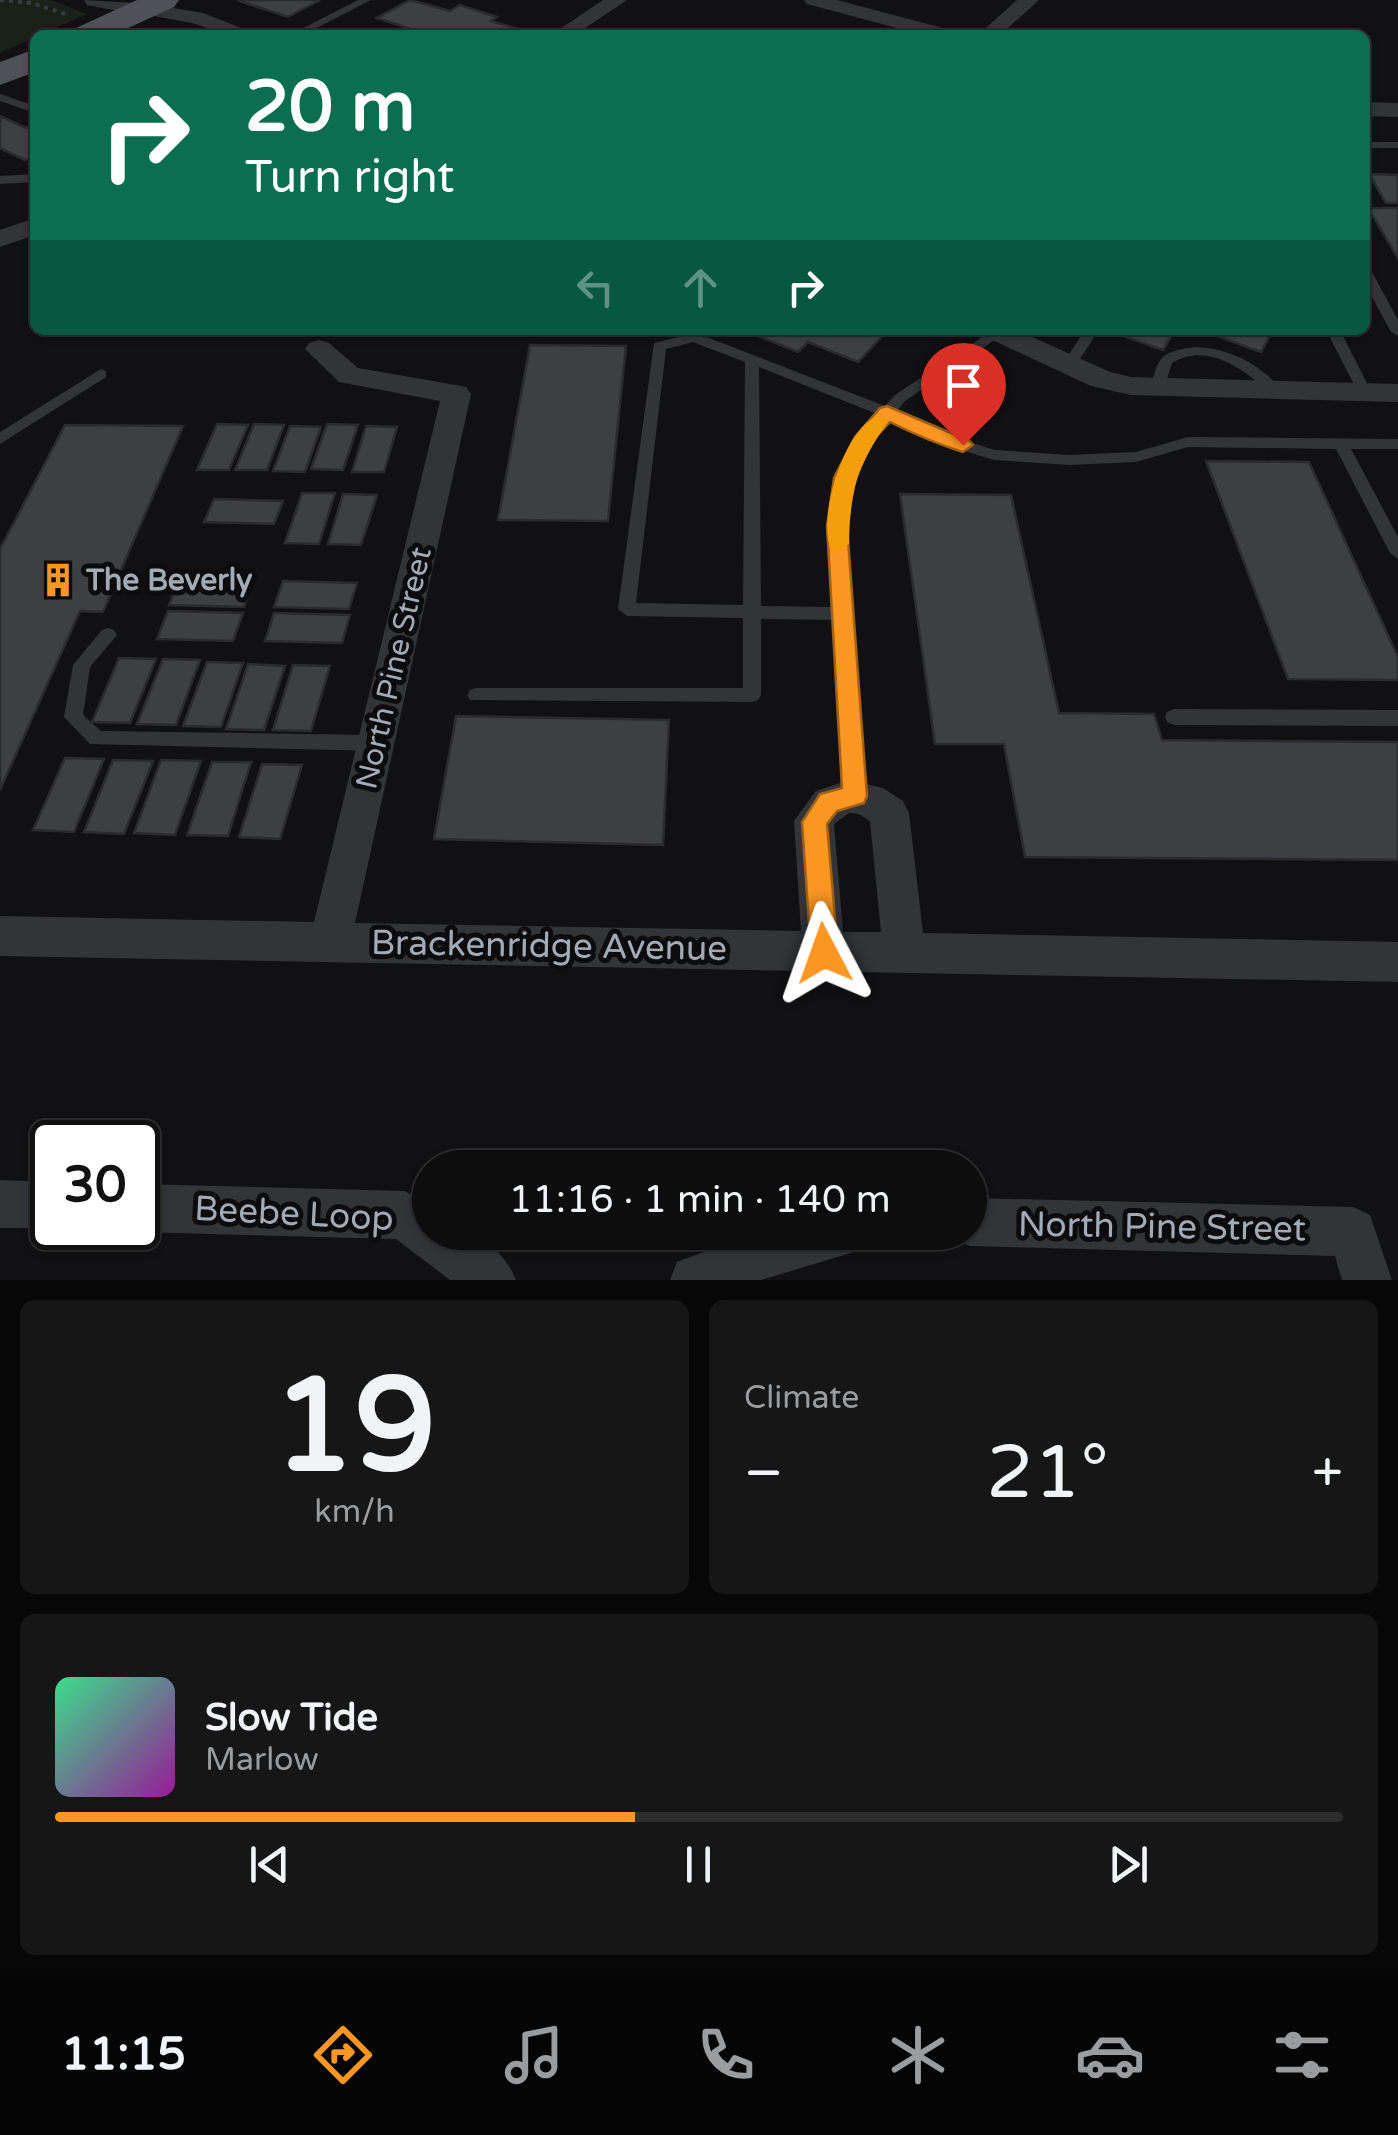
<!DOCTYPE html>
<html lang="en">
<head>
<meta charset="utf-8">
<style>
  body { margin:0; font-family:"Varela Round",sans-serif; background:#161617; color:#f1f3f6; height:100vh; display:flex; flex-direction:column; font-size:38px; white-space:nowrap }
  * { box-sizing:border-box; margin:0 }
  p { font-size:32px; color:#9a9c9e }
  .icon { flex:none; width:55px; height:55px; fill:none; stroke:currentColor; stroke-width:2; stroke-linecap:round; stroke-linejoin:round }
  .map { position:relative; height:1280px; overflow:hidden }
  .side { display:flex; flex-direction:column; gap:20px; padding:20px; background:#070708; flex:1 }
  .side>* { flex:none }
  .hud { position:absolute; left:30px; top:30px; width:1340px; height:305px; border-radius:15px; box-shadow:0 2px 8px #0004,0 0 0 2px #2d2d2e; background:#0b6e4f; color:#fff; overflow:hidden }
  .speed { position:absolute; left:30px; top:1120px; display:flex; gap:20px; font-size:50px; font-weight:700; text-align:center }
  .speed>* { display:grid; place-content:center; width:130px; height:130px; border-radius:50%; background:#0d0d0e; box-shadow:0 2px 8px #0004,0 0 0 2px #2d2d2e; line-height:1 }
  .speed .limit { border:5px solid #111; border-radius:15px; background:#fff; color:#111 }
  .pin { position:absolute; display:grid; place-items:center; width:85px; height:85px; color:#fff; margin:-102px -42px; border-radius:50% 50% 50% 0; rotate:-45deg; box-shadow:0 0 10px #0007 }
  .pin .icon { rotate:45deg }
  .me { position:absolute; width:110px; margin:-55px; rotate:356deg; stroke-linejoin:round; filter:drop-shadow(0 0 8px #0008) }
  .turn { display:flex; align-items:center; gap:35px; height:210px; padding:0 50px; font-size:45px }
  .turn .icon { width:130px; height:130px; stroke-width:2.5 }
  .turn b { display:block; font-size:70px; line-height:85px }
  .lanes { display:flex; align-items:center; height:95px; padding:0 50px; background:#0003; justify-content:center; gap:50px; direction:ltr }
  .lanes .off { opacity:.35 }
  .big { font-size:75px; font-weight:600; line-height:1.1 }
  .side .tile { flex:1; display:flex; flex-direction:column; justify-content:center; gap:15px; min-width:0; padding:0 35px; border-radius:15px; background:#161617 }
  .side .dial { align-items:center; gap:0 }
  .dial b { font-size:130px; line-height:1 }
  .song { display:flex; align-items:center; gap:30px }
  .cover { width:120px; height:120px; border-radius:15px; background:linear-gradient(135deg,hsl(150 70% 55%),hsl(300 70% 35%)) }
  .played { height:10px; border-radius:5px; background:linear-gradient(90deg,#fa9622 45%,#2d2d2e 45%) }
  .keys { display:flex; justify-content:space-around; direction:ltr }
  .heat { display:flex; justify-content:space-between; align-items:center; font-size:55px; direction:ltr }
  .side .tiles { flex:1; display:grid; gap:20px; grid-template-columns:1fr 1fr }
  .tile:last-child { grid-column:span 2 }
  .trip { position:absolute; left:412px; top:1150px; width:575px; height:100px; border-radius:50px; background:#0d0d0e; box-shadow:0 2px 8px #0004,0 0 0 2px #2d2d2e; font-weight:600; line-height:100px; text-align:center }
  .menu { display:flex; height:160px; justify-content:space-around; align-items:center; background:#050506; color:#9a9c9e }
  .menu .icon { width:70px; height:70px }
  .menu .current { color:#fa9622 }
  .menu b { font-size:45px; color:#f1f3f6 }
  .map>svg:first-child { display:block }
  .green { fill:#192119 }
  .building { fill:#3d3f43; stroke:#2b2b2f; stroke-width:2.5 }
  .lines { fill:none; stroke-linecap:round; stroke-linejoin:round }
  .path { stroke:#383b3f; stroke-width:4; stroke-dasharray:4 5; stroke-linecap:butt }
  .service { fill:#323438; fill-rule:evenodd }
  .minor { fill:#323438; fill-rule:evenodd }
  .tertiary { fill:#323438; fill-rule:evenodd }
  .primary { fill:#4e5157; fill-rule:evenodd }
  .route { fill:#fa9622; stroke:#a26216; stroke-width:2.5 }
  .slow { fill:#f59e0b }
  .labels { text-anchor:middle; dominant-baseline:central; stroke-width:10; stroke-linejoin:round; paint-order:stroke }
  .poi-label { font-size:30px; font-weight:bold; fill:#a2aab4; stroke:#0c0c0e; text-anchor:start }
  .street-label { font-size:30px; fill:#a2aab4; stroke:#0c0c0e }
  .near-street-label { font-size:35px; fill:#a2aab4; stroke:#0c0c0e }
</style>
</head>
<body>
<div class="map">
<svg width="1398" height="1280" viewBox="0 0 1398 1280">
  <rect width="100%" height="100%" fill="#111113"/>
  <path class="green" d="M0,0H51L87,14L0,53Z"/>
  <path class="building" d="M237,0H320L288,17Z
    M410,0L450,11L460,5L497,17L491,21L518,29L509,35H429L377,18Z
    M0,116L26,128L35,123V155L25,160L0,148Z
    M1369,174L1398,175V203H1386Z
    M1368,208H1398V258Z
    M743,330H888L858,362L808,342L798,352Z
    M1106,330H1175L1163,350Z
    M1200,330H1273L1261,352Z
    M530,345L626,346L608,521L498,520Z
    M217,424L248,425L229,470H197Z
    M254,424L284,425L267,470H235Z
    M327,424L358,425L343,470L311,469Z
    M65,425L183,426L103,612L80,611L0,790V549Z
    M290,426L321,427L305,472L273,471Z
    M366,426L397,427L384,472H352Z
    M1206,461L1309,462L1398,657V680L1288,679Z
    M302,493H335L319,544L285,543Z
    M343,494L377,495L361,545L328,544Z
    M900,494L1011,495L1059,713L1154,714L1162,740L1398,742V860L1025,857L1004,744H935Z
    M214,499L283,501L274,524L204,522Z
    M180,578L253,581L244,607L169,605Z
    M283,581L357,583L349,609L274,607Z
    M168,611L243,613L233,641L157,639Z
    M274,613L350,615L342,643L265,641Z
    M119,658L156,659L130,723L92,722Z
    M163,659L200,660L176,725L137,724Z
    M207,662L243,663L221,727L183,726Z
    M248,664L285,666L264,730L226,729Z
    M293,665L330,666L311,731L273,730Z
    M456,716L669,720L663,845L434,839Z
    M65,758L104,759L74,832L33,830Z
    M113,760L153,761L124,834L84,832Z
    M161,760L201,761L175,835L134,833Z
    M212,762H251L228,836L187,835Z
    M262,764L302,765L280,839L239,837Z"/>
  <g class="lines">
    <path class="path" d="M0,0L31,3L66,14"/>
    <path class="service" d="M358,0H371L303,35H290Z
      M363,32L369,33L370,35H358Z
      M0,94L35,106V113L0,101Z
      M1365,142H1398V148H1365Z
      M35,174V182L0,184V176Z
      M1365,268L1372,272L1398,320V336L1391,332L1365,284Z
      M993,330H1003L1005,333L905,401L897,411L938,432L995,450L1069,455L1136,452L1188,437L1398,439V449H1351L1398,537V559L1390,553L1336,449L1188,447L1136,462L1069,465L994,460L928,440L889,419L871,439L852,479L845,526L865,796L862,802L855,804L848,802L845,796L835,620L761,619V695L758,700L752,702L470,700L467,695L470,690L476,688H743V618L627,616L618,609L654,343L694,333L699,334L885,406L895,395ZM693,342L745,362L743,605L636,603L666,349ZM759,367L877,414C821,476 829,529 834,607L761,606Z
      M1085,330H1099L1074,368H1064L1062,365Z
      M1326,330H1340L1372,393L1370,396H1360Z
      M1197,347C1232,349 1261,365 1283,391L1276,396L1271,394C1245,370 1208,341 1172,363L1163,392H1153L1151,389C1157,355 1163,351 1197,347Z
      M101,369L106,371V377L0,444V432Z
      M108,628L114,630L117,635L90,667L83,715L101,731L378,735L385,737L387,743L385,749L378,751L90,744L64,717L73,665L102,630Z
      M1174,709L1398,710V726L1174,725L1167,722L1165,717L1167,712Z"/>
    <path class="minor" d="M603,0H627L575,35H551Z
      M804,0H837L954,31L957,35H923L807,4Z
      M1017,0H1039L1000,35H978Z
      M144,3L203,13L259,35H229L192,23L137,13L134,9Z
      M1365,102L1398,103V117L1365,116Z
      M35,218V235L0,247V230Z
      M980,330H1017L1110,372L1131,377L1398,384V402L1131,395L1091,386L984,336Z
      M319,340L329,343L358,368L456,385L466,387L471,394L355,923L801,931L794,821L816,791L849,780L883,788L903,801L909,813L923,933L1398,942V982L0,956V916L314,922L440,401L339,382L305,349L309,343ZM849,813L859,814L870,821L881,932H843L834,824Z
      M0,1180L52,1182V1228H59H0Z
      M138,1184L404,1191L430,1204V1232C469,1232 500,1241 516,1280H450L396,1239L138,1232L127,1228H138Z
      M970,1198L1353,1207L1370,1215L1392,1280H1342L1335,1256L970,1246L953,1239L950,1232H970Z
      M756,1232H871L864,1249L761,1280H670L677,1262Z"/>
    <path class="tertiary" d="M84,0L153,4L156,9L144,16L87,5Z"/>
    <path class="primary" d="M137,0H179L174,7L113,35H71L76,28Z
      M35,49V72L0,85V62Z"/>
  </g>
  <path class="route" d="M887,406L970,441L973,445L963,452C937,444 914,434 890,422L873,440L855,478L847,526L867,796L864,803L837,811L827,824L838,953L834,962L824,966L815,962L811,953L802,822L820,794L842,788L827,526L834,478L855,437L880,408Z"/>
  <path class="slow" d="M878,416L888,422C857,466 850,490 849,544L838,552L831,550C817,518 844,428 878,416Z"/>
  <defs>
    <g id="building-bare" transform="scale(2.7)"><path d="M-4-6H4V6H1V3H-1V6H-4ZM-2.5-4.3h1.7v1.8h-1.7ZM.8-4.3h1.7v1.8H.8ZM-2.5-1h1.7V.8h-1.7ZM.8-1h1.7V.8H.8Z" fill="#fa9622" stroke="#0c0c0e" stroke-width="2.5" paint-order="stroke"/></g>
  </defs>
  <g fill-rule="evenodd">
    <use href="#building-bare" x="58" y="580"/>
  </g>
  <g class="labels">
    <g class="poi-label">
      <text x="86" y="580">The Beverly</text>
    </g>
    <g class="street-label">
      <text transform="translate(394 668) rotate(-77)">North Pine Street</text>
    </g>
    <g class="near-street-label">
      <text transform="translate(549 946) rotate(1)">Brackenridge Avenue</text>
      <text transform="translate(294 1214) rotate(3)">Beebe Loop</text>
      <text transform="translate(1162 1227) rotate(1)">North Pine Street</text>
    </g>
  </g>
</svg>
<div class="speed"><div class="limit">30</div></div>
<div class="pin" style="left:963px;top:445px;background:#d93025"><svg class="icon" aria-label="arrive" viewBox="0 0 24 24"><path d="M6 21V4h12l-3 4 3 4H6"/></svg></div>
<svg class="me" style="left:824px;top:953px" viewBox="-20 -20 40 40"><path d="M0-17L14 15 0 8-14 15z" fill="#fa9622" stroke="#fff" stroke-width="4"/></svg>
<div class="trip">11:16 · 1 min · 140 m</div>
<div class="hud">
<div class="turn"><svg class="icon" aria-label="right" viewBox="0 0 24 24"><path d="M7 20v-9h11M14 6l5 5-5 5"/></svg><div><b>20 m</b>Turn right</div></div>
<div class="lanes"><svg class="icon off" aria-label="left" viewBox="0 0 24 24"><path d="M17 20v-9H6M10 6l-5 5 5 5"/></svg><svg class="icon off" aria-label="ahead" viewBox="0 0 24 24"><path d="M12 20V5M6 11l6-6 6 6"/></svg><svg class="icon" aria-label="right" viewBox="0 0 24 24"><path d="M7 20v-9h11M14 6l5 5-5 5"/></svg></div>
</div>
</div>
<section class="side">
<div class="tiles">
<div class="tile dial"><b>19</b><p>km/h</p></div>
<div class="tile"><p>Climate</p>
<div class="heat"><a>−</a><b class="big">21°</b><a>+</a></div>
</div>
<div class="tile">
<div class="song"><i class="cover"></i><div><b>Slow Tide</b><p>Marlow</p></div></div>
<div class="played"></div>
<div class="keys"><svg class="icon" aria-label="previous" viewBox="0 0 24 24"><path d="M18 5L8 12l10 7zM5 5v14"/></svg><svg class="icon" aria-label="pause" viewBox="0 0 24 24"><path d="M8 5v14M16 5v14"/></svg><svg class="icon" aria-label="next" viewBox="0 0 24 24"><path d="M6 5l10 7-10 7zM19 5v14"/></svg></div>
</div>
</div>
</section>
<nav class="menu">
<b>11:15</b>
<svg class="icon current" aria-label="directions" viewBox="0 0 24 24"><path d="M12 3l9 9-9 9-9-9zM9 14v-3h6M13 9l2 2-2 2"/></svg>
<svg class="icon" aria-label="music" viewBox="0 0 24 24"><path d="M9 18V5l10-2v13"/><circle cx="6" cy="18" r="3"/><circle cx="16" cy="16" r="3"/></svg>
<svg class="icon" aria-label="phone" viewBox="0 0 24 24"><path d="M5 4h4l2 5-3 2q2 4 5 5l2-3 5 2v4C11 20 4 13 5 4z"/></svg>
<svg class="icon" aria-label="climate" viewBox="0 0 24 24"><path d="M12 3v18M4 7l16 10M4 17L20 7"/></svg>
<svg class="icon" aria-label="car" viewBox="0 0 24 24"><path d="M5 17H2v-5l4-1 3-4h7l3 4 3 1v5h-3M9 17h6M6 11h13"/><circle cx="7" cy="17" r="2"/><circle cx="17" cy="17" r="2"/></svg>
<svg class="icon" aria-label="filters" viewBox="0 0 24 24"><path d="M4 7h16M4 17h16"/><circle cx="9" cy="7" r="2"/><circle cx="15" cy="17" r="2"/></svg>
</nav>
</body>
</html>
